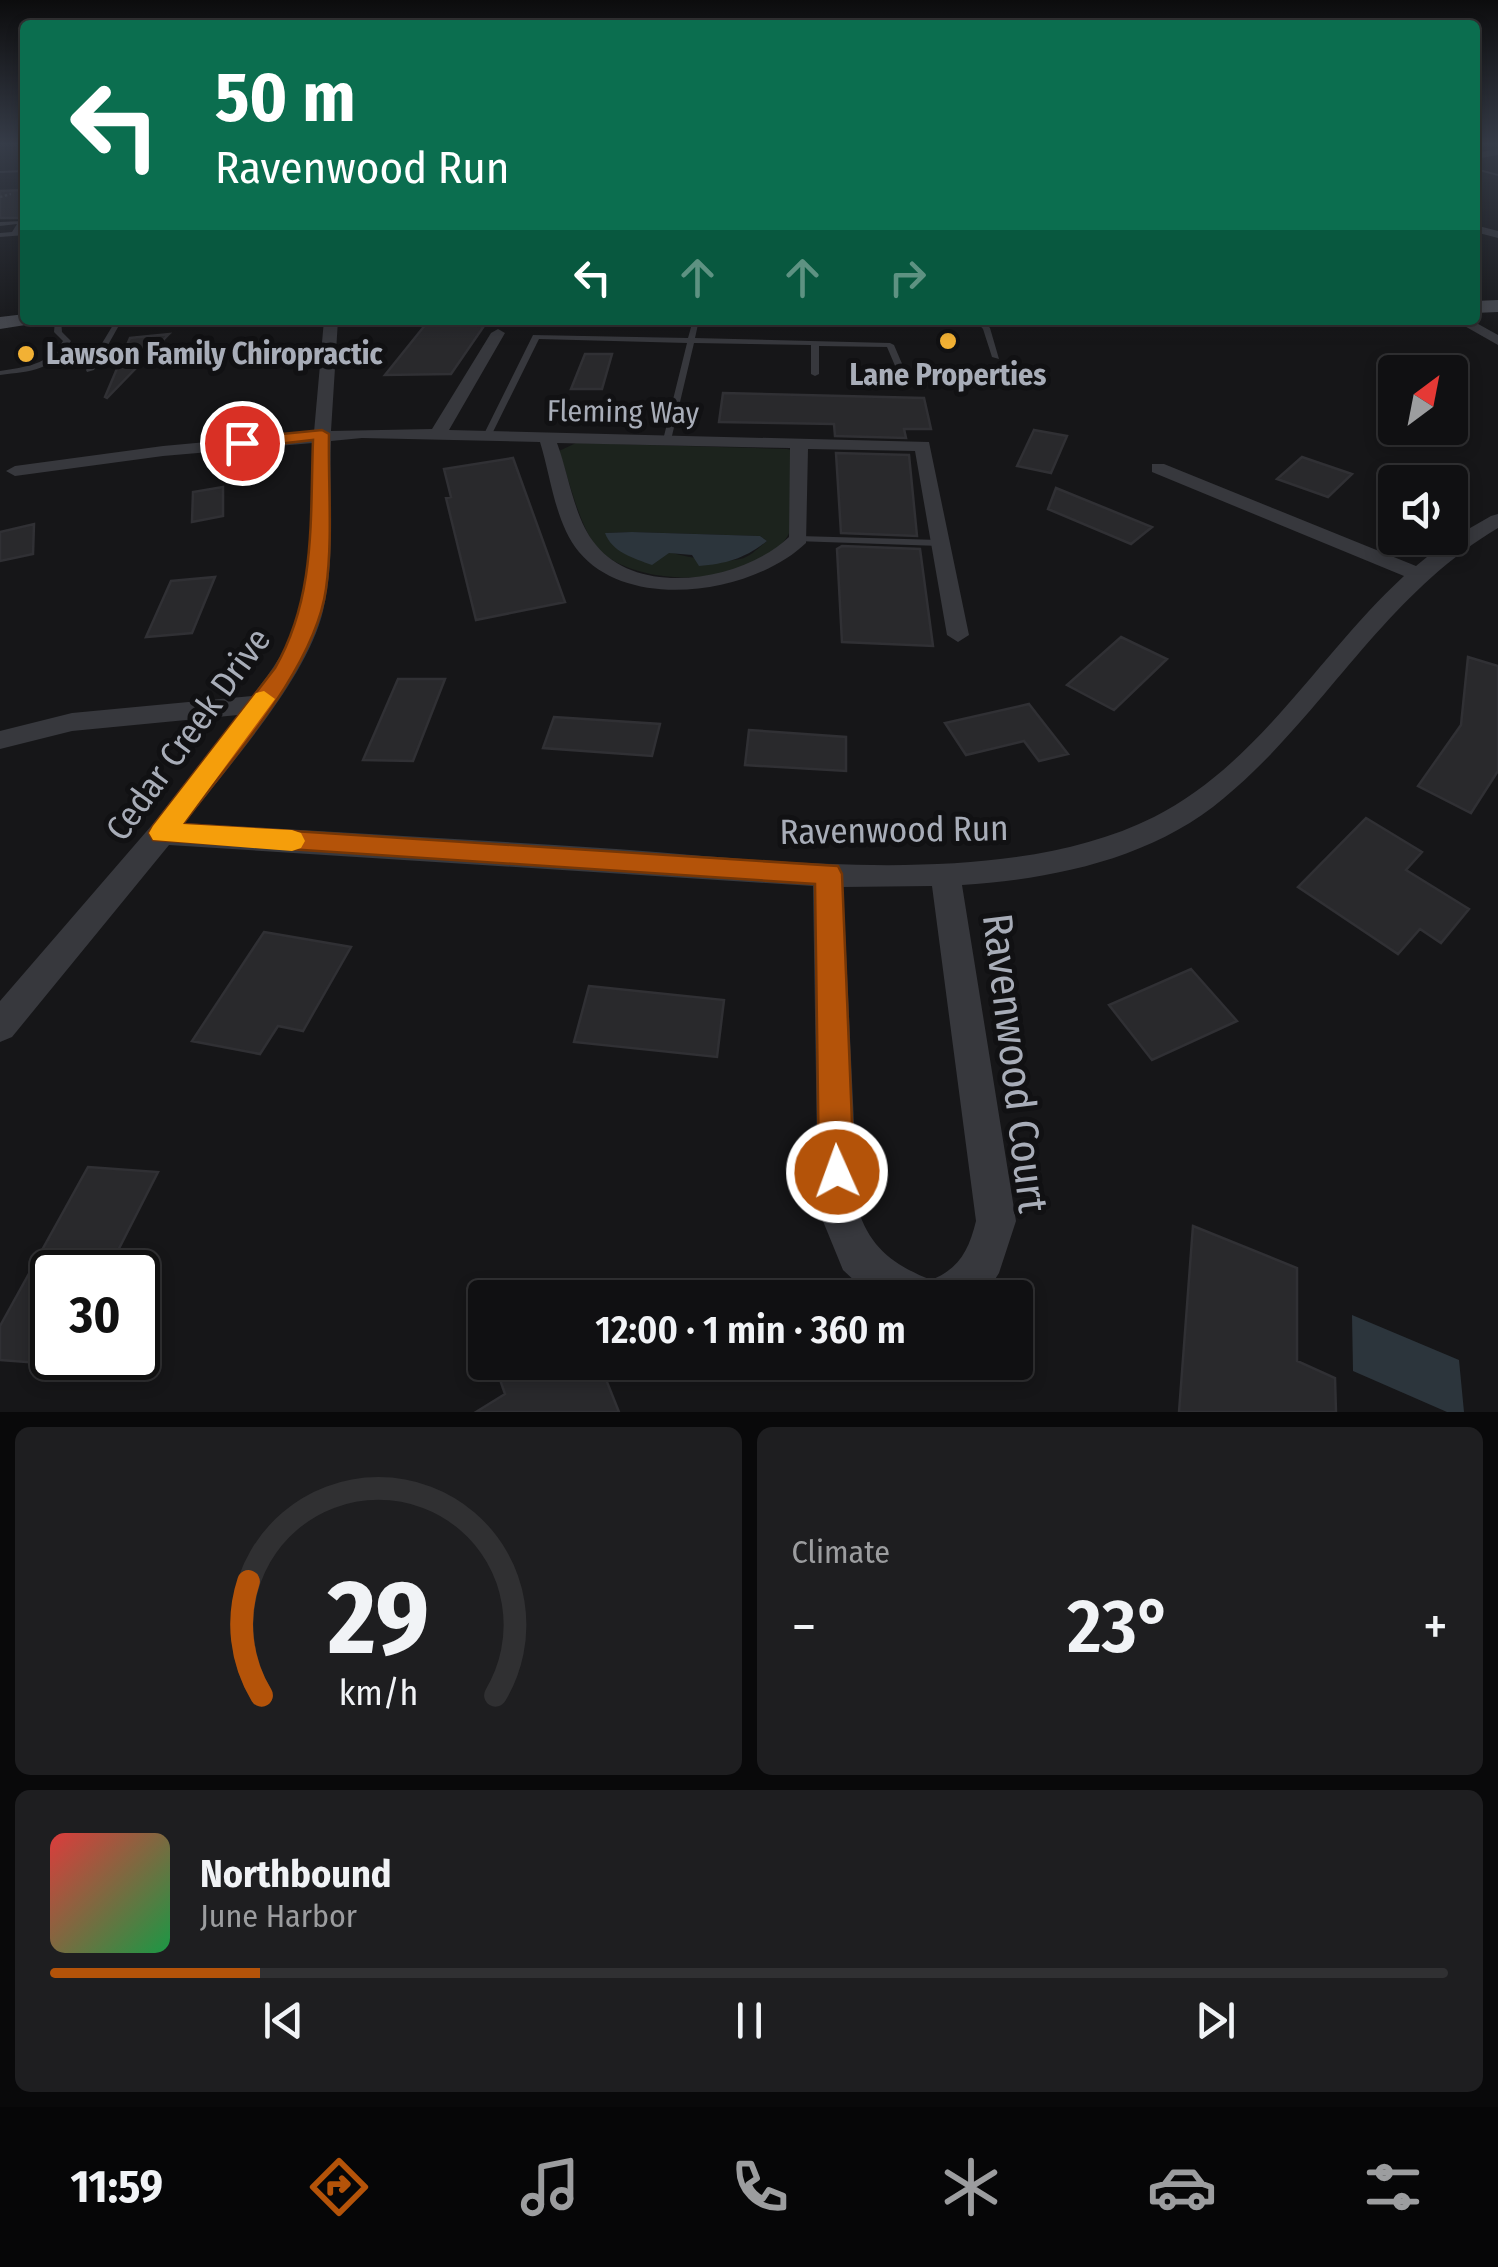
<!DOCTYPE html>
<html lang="en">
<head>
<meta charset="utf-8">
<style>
  body { margin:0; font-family:"Fira Sans Condensed",sans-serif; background:#1e1e20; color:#f1f3f6; height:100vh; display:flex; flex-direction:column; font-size:38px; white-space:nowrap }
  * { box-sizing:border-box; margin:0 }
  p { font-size:32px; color:#9c9d9f }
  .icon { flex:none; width:55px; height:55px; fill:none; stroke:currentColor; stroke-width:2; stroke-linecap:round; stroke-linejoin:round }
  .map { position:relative; height:1412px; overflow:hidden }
  .panel { display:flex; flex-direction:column; gap:15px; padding:15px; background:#09090a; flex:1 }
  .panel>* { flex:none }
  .hud { position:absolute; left:20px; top:20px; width:1460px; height:305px; border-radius:10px; box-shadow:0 5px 15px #0003,0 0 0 2px #303032; background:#0b6e4f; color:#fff; overflow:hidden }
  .needle { width:65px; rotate:32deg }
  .tools { position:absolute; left:1378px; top:355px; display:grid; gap:20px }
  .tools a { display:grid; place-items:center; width:90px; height:90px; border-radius:10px; background:#101012; box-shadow:0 5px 15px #0003,0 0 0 2px #303032; font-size:50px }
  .speed { position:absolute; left:30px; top:1250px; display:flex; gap:20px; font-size:50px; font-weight:700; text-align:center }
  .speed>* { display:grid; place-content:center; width:130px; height:130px; border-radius:50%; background:#101012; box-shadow:0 5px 15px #0003,0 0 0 2px #303032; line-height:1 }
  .speed .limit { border:5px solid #111; border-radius:15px; background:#fff; color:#111 }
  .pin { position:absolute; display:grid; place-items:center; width:85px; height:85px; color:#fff; margin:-42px; border:5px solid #fff; border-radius:50%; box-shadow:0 2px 10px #0007 }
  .me { position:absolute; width:110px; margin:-55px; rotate:358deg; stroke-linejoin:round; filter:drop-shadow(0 0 8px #0008) }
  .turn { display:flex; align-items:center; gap:35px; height:210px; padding:0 30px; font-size:45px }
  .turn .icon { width:130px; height:130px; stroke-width:2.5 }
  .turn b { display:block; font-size:70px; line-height:85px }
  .lanes { display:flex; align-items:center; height:95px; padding:0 30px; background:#0003; justify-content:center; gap:50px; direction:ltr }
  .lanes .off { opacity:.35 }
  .big { font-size:75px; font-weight:600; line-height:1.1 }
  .panel .tile { flex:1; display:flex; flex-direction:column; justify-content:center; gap:15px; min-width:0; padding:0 35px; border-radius:15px; background:#1e1e20 }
  .panel .dial { align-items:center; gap:0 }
  .dial svg { height:260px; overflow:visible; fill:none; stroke:#303032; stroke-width:7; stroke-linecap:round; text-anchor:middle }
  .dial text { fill:#f1f3f6; stroke:none }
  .song { display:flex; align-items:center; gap:30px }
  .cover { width:120px; height:120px; border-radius:15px; background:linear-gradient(135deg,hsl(0 70% 55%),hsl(140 70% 35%)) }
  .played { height:10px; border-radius:5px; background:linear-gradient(90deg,#b45309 15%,#303032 15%) }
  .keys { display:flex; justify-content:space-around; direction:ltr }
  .heat { display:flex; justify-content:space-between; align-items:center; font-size:55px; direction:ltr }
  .panel .tiles { flex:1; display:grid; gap:15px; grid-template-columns:1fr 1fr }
  .tile:last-child { grid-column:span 2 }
  .trip { position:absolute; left:468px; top:1280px; width:565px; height:100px; border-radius:10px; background:#101012; box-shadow:0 5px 15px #0003,0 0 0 2px #303032; font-weight:600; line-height:100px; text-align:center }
  .tab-bar { display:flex; height:160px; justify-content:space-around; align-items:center; background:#060607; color:#9c9d9f }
  .tab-bar .icon { width:70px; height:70px }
  .tab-bar .current { color:#b45309 }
  .tab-bar b { font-size:45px; color:#f1f3f6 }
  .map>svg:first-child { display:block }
  .green { fill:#1c231d; fill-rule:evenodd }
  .water { fill:#2c353c }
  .building { fill:#29292c; stroke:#303034; stroke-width:2.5 }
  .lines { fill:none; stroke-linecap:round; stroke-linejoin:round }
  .path { stroke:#3d3f44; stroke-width:2.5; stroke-dasharray:2.5 2.5; stroke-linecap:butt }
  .service { fill:#37383d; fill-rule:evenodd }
  .minor { fill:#37383d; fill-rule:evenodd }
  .secondary { fill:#45474d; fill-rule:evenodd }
  .route { fill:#b45309; stroke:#753606; stroke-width:2.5 }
  .slow { fill:#f59e0b }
  .poi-dot { fill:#f2b134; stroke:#111113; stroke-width:4 }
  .labels { text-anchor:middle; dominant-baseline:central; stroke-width:10; stroke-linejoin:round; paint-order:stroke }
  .far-poi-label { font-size:30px; font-weight:bold; fill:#a8adb8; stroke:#111113; text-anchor:start }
  .far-street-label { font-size:30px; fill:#a8adb8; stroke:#111113 }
  .street-label { font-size:35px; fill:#a8adb8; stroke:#111113 }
  .near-street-label { font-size:42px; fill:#a8adb8; stroke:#111113 }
</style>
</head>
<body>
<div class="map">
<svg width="1498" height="1412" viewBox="0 0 1498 1412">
  <rect width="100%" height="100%" fill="#161618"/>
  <path class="green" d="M576,443L787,449L791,450L792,527C769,588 643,591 600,551C581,533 568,476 559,451ZM632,532L760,536L767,541C759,547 750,557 740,559C705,567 641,544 606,533Z"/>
  <path class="water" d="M632,532L760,536L767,541C746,558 727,564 699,566L692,555L669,553L652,565C633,558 612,552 605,533Z
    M1352,1315L1459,1360L1464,1412H1447L1353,1371Z"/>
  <path class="building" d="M25,190V218H0V191Z
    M426,324L484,326L451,374L385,375Z
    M169,334L107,398L105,397L130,338Z
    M585,354H612L602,389H571Z
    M723,393L924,398L931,429H904L906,438L835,436L834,424L719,422Z
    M1034,430L1067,436L1051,473L1017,466Z
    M836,453L909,455L917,536L841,533Z
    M1302,457L1352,474L1328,497L1277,479Z
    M513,458L565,602L476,620L446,498L451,497L444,469Z
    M223,487V516L192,522L193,492Z
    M1056,488L1152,527L1131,544L1048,509Z
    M34,524L33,554L0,561V532Z
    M842,546L920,549L933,646L842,642L837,549Z
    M215,577L192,633L146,637L171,581Z
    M1121,637L1167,659L1114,710L1067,685Z
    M1468,657L1498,666V771L1471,813L1418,786L1461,725Z
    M398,679H445L413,761L363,760Z
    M1029,704L1068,754L1039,761L1024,741L966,755L945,723Z
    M554,717L660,724L652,756L543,748Z
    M749,730L846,737V771L745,765Z
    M1366,818L1422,852L1406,870L1469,909L1441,943L1420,929L1398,954L1298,887Z
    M264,932L351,947L303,1031L278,1026L260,1054L192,1041Z
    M1191,969L1237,1021L1152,1060L1109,1005Z
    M589,986L724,1000L717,1057L574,1042Z
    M88,1167L158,1172L107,1272H52V1364L0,1360V1326Z
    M1193,1226L1297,1268V1361L1335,1378L1336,1412H1179Z
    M494,1362H599L619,1412H476L505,1394Z"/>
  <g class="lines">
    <path class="path" d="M0,197L11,194"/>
    <path class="service" d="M1475,168L1498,174V176L1475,170Z
      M25,170V172L0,173V171Z
      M23,221L18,232L25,231V235L0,237V233L12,232L17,224L0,226V222Z
      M55,320H61L62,332L71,341C52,371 32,371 0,375V371C26,367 48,365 63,341L54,332Z
      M116,320H122L94,370L87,372L86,370Z
      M693,320H699L695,338L890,343L894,345L903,366L896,368L887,347L819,346V374L815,376L811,374V345L694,343L671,440L667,443L663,440L687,343L539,339L491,436L487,439L483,436L533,335L688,338Z
      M975,320H982L990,328L999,359L992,357L983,329Z
      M799,536L940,540L945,543L940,546L795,541L794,539Z"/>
    <path class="minor" d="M1498,149V155L1475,159V153Z
      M1475,225L1498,231V238L1475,232Z
      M324,320H338L331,431L432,429L491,333L498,329L505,333L449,430L929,442L969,635L958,642L947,635L915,451L808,449L806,543C754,593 630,613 579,552C555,523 551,477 540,442L362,438L331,441C329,495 336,557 323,611C307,679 228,766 185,823C324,832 463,839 601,848C768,859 1002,893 1154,817C1259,764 1320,653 1404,576L1152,472V464H1164L1416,566L1444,543L1491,516L1498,514V528C1382,597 1325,714 1224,798C1152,859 1053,879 962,885L1016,1221L999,1273L983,1298H873L843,1270L818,1209L813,886L169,845L12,1037L0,1042V1001L152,825L238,715L72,731L0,749V731L72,713L252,696C271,672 290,645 300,615C315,572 310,491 313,443L163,456L15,476L6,471L15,466L163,446L314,432ZM557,443L790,448L789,537C744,580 640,599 596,545C574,519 569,475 557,443ZM932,886L976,1221C969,1250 959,1269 931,1280C894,1265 870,1248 858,1209L843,887Z
      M1454,320H1471L1498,335V345Z"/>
    <path class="secondary" d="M1498,300V312L1475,313V301Z
      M25,314V320H35L32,324L0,329V317Z"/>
  </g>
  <linearGradient id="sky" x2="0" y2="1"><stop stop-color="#0c0c0d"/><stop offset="0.42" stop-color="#363c48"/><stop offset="1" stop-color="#363c48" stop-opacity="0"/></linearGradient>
  <rect width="1498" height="342" fill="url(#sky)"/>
  <path class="route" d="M322,430L329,434C328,485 333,539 326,589C315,669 231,759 183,824L838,866L842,874L854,1172L849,1184L837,1189L824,1184L819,1172L815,884L153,840L149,833L153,826L275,668C316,597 310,520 313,440L242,448L234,443L242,438Z"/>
  <path class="slow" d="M264,691L275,699L183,824L292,830L301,833L305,841L301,848L292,851L153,840L149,833L153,826L256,693Z"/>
  <g class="poi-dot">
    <circle cx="948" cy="341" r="10"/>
    <circle cx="26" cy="354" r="10"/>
  </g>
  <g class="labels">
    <g class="far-poi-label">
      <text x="46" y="354">Lawson Family Chiropractic</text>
      <text x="948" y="375" text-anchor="middle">Lane Properties</text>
    </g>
    <g class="far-street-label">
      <text transform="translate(623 412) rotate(1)">Fleming Way</text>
    </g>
    <g class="street-label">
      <text transform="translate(188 734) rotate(-54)">Cedar Creek Drive</text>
      <text transform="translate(894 830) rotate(-1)">Ravenwood Run</text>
    </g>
    <g class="near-street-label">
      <text transform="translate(1015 1063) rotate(83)">Ravenwood Court</text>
    </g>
  </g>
</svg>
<div class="tools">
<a><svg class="needle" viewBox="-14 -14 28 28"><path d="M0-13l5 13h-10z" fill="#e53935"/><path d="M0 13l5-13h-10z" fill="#9c9d9f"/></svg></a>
<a><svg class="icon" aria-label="sound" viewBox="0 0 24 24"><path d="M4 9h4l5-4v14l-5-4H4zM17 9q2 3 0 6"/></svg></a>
</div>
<div class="speed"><div class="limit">30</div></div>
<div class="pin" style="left:242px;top:443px;background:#d93025"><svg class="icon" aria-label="arrive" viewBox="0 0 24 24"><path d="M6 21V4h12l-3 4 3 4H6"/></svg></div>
<svg class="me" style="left:837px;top:1172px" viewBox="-20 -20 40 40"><circle r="17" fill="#b45309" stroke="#fff" stroke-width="3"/><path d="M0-11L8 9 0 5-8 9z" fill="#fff"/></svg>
<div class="trip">12:00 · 1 min · 360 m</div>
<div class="hud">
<div class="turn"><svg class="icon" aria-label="left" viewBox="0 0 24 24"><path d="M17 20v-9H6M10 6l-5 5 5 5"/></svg><div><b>50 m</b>Ravenwood Run</div></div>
<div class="lanes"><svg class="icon" aria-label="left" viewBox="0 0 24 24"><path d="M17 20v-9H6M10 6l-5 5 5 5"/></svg><svg class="icon off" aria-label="ahead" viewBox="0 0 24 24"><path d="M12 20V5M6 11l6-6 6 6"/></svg><svg class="icon off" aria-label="ahead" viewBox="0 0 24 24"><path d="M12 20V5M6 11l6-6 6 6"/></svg><svg class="icon off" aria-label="right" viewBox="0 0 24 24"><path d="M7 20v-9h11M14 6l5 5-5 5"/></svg></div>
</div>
</div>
<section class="panel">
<div class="tiles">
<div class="tile dial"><svg viewBox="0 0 100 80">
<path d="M14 69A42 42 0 1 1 86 69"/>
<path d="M14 69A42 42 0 0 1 10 34" stroke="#b45309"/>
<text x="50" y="56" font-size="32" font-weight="700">29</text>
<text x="50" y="72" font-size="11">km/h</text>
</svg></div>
<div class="tile"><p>Climate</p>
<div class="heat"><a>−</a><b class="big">23°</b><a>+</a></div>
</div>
<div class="tile">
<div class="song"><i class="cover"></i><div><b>Northbound</b><p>June Harbor</p></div></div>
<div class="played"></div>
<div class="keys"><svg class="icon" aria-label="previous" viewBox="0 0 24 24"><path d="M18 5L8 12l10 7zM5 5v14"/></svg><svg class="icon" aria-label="pause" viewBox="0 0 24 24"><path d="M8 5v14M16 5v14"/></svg><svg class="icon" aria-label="next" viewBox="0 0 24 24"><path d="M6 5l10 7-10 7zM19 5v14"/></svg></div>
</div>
</div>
</section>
<nav class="tab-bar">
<b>11:59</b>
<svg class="icon current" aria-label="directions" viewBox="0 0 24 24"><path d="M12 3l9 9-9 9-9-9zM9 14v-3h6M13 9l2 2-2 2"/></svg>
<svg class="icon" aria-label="music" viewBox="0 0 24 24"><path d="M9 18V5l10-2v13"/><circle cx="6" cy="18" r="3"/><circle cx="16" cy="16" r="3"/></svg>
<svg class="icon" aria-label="phone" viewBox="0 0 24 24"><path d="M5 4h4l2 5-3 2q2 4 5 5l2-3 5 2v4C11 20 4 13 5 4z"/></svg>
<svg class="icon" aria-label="climate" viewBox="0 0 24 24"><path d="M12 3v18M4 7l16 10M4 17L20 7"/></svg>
<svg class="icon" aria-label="car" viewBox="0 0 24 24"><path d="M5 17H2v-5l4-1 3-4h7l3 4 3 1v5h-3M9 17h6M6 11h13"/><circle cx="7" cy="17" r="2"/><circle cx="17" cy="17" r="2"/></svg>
<svg class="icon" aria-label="filters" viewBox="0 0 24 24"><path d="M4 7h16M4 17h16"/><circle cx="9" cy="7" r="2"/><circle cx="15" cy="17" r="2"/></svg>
</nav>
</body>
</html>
